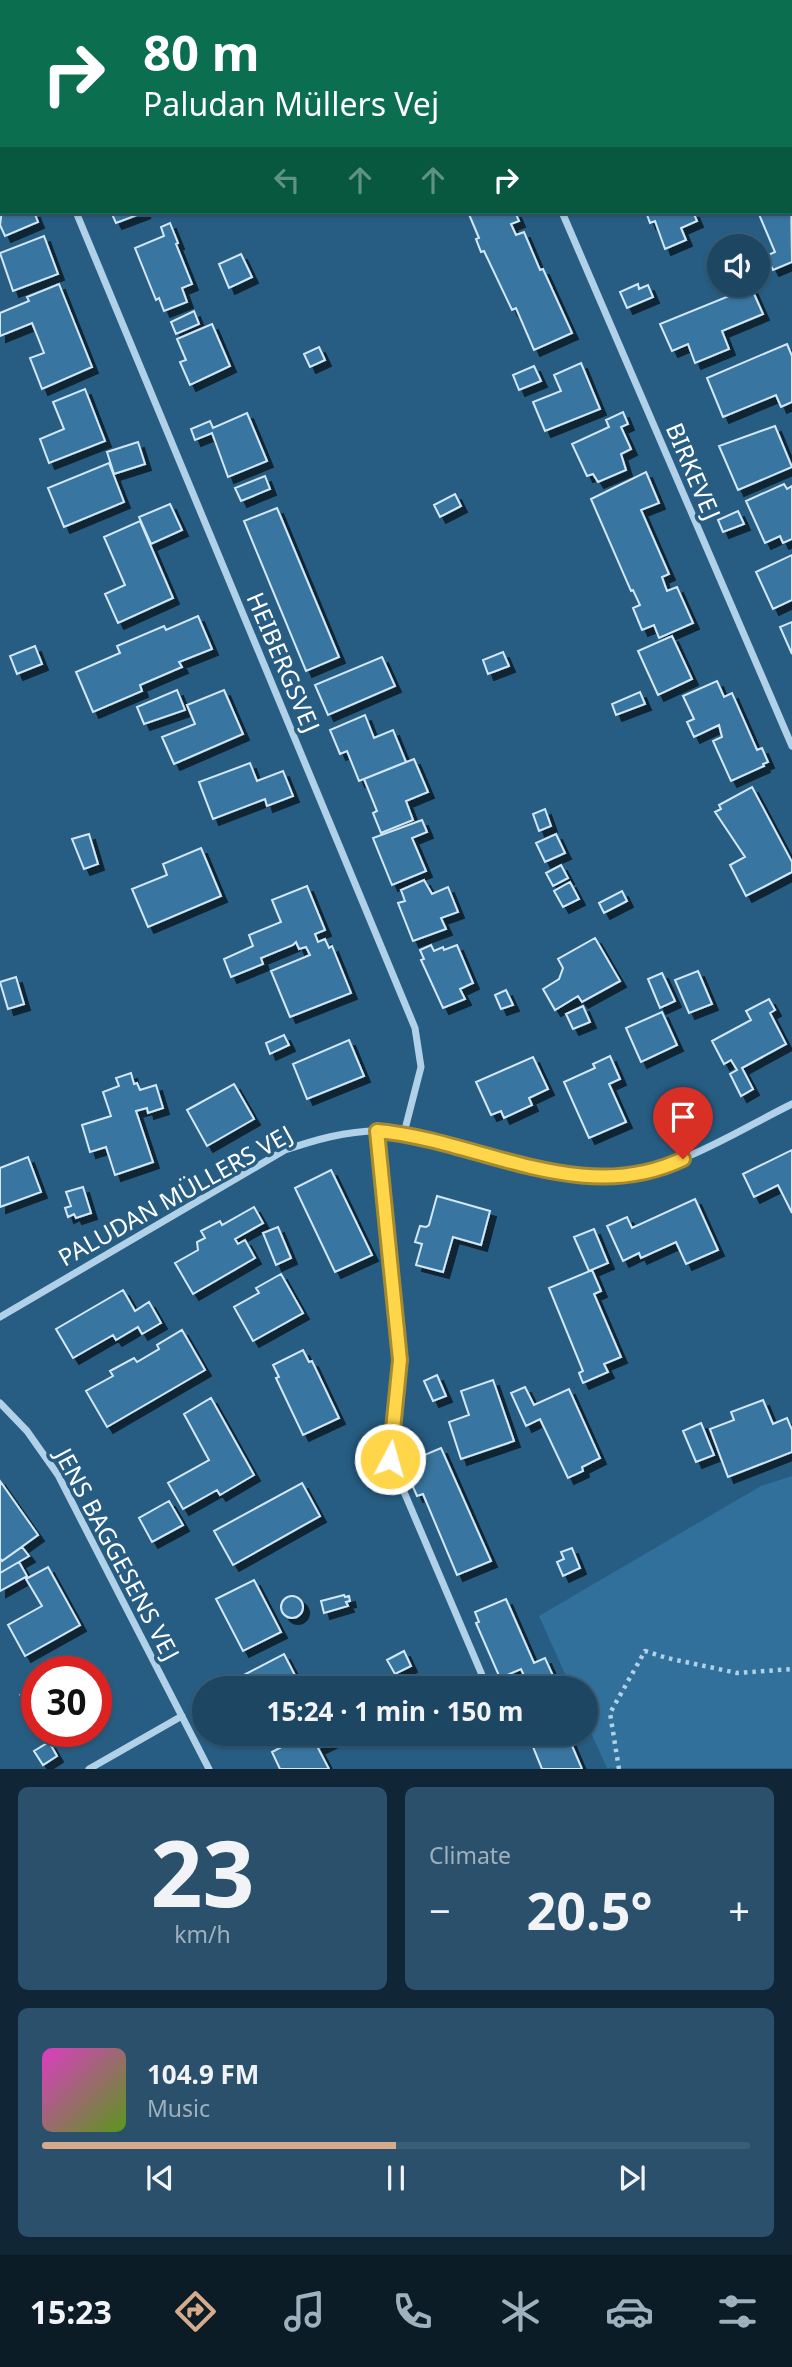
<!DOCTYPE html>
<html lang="en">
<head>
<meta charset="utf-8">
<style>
  body { margin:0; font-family:"Noto Sans",sans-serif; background:#2a506b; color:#f1f3f6; height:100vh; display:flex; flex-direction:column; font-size:26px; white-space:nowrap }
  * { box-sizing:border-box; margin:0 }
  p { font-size:23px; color:#a0b1be }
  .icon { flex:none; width:38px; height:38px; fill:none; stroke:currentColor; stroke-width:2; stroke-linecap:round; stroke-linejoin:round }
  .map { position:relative; height:1769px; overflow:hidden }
  .side { display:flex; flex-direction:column; gap:18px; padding:18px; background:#102636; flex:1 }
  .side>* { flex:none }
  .guide { position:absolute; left:0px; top:0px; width:793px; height:214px; box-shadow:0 2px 5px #0004,0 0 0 2px #3b5e77; background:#0b6e4f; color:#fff; overflow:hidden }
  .tools { position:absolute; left:707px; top:234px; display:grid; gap:14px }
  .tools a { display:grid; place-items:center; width:63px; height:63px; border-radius:50%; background:#1d4662; box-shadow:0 2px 5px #0004,0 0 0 2px #3b5e77; font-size:35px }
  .speed { position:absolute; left:21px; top:1656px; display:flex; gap:14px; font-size:35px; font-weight:700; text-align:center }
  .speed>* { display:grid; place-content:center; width:91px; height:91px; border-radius:50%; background:#1d4662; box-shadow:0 2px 5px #0004,0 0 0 2px #3b5e77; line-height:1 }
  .speed .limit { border:10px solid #d22; background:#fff; color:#111 }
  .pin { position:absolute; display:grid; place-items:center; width:60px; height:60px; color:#fff; margin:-72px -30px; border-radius:50% 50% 50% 0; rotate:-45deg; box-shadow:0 0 7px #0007 }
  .pin .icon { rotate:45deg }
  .me { position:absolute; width:77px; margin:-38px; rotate:6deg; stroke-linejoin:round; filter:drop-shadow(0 0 5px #0008) }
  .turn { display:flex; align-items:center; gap:24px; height:147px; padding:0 28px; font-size:32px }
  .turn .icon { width:91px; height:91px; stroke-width:2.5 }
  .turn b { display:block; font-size:49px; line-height:60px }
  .lanes { display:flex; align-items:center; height:66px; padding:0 28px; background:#0003; justify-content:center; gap:35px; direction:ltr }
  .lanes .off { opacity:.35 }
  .big { font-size:52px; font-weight:700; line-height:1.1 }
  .side .widget { flex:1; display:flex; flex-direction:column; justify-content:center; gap:10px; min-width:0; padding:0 24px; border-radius:10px; background:#2a506b }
  .side .dial { align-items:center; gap:0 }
  .dial b { font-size:91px; line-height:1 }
  .song { display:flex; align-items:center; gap:21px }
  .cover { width:84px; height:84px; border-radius:10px; background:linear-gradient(135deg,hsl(310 70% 55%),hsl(90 70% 35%)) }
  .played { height:7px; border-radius:4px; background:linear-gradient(90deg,#d6ab8b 50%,#3b5e77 50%) }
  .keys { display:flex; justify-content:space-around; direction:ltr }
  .heat { display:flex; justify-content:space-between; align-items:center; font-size:38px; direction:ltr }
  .side .tiles { flex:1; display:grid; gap:18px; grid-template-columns:1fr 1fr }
  .widget:last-child { grid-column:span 2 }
  .trip { position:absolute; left:192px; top:1676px; width:406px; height:70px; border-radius:35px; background:#1d4662; box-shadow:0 2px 5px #0004,0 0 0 2px #3b5e77; font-weight:700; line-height:70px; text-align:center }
  .tab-bar { display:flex; height:112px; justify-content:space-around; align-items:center; background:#0c1c27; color:#a0b1be }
  .tab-bar .icon { width:49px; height:49px }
  .tab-bar .current { color:#d6ab8b }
  .tab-bar b { font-size:32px; color:#f1f3f6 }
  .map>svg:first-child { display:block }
  .green { fill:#31709b }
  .building { fill:#3775a0; stroke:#d3e8f6; stroke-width:2; filter:url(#shadow) }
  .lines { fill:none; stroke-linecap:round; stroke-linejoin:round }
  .path { stroke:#b0d1e7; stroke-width:4.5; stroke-dasharray:3.5 5; stroke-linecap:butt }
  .street { stroke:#b0d1e7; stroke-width:7 }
  .route-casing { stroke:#a68a30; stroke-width:18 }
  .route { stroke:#ffd54a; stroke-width:12 }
  .labels { text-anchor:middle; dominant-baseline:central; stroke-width:7; stroke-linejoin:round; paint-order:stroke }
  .street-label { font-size:24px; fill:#fff; stroke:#275d83 }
</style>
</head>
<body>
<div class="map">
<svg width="792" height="1769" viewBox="0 0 792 1769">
  <defs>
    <filter id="shadow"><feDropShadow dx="6" dy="6" stdDeviation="0" flood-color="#0009"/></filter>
  </defs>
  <rect width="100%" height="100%" fill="#275d83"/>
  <path class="green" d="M792,1476V1768H607L586,1722V1689H572L539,1616L761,1486Z"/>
  <path class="building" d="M374,0H429V2H375Z
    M0,143L2,147L0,200Z
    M791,192L792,262L773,270L766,256L775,252L758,212H791Z
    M2,210V212H34L38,222L5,236L0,225Z
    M111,212H145L116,223Z
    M468,212H515L519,221L511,224L516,235L524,232L540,270L543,269L572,333L534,350L516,308L512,310L484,251L481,252L476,239L479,238Z
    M646,212H693L697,221L681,228L686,240L665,249L655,221L650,223Z
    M170,223L178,243L176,244L192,284L182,288L187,302L164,311L159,298L156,300L135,248L164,236L161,227Z
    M44,236L58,274L13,291L0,253Z
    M241,254L252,277L229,288L219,264Z
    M59,284L92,367L42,389L30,358L44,353L32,323L0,336V313L29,301L27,297Z
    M638,284L639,289L648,285L653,297L627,308L620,292Z
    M751,287L763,314L722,331L729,349L695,363L688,344L672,351L660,324Z
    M194,311L199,324L176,334L171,322Z
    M212,324L230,366L190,385L180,362L186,360L177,339Z
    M787,344L792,356V402L781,407L776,395L723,417L707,378Z
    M319,347L325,360L310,367L304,354Z
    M581,363L600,409L545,431L533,402L561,391L554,375Z
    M534,366L541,381L519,390L513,375Z
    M85,389L105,441L49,463L40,439L64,429L53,402Z
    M623,412L628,424L621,427L631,449L621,454L626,470L598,482L593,474L587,476L572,444L609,427L606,420Z
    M247,413L267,461L228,477L212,433L195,440L191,429L210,421L213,428Z
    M775,426L792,467L738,490L719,446Z
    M138,442L145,464L114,474L107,452Z
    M109,463L124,502L64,527L48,488Z
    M646,472L659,503L641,510L669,574L662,577L667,591L677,587L693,623L659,638L654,625L642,630L633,608L640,605L633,590L631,591L591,499Z
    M265,476L270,489L241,501L235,488Z
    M784,484L787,489L792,486V539L783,543L780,536L765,543L746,501Z
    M455,494L461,506L440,517L434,505Z
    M170,504L182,530L151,544L139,517Z
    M277,508L339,657L306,671L244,521Z
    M738,511L744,524L723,532L718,520Z
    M140,521L173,598L118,623L105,594L125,585L104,537Z
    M792,555V600L773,609L756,572Z
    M198,616L212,649L179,662L182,667L140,685L142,691L93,712L76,672L120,653L117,646L164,626L166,630Z
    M792,622V654L780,627Z
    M672,636L692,679L658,695L638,651Z
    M35,646L42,664L17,674L10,656Z
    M503,652L509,666L488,674L483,660Z
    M382,657L395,686L328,715L315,685Z
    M717,681L724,697L732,693L757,750L762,748L768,762L763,764L764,766L731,781L713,741L722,737L719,725L694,737L687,722L694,719L683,696Z
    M177,690L185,710L144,724L137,707Z
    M224,690L243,734L174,764L162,737L195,724L187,705Z
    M640,692L645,704L616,715L612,704Z
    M365,715L374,738L393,730L406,762L359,781L347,751L340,754L330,730Z
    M414,759L428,792L406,801L413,820L381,833L373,813L377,811L364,779Z
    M250,763L257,781L283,771L293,796L267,806L265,799L213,819L199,782Z
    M752,787L792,862V872L746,896L730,865L745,857L715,812L721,809L719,805Z
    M545,809L551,826L539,831L533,814Z
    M422,820L427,832L412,838L426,871L392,885L373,838Z
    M89,834L98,864L84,869L72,839Z
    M556,834L565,853L545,862L536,843Z
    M201,848L221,896L148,927L132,889L167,875L163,864Z
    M561,865L568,878L553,886L546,873Z
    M424,880L432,894L448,887L458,912L441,918L446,929L413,941L398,903L405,901L401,890Z
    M570,882L579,899L563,907L554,891Z
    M307,886L325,930L315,934L318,942L325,939L329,948L332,946L351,993L290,1017L271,971L310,955L306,947L299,949L296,942L293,945L261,958L263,964L231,977L224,959L253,946L249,935L281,922L272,900Z
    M622,891L627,901L604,913L599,903Z
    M595,938L620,981L582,1002L578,996L555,1010L543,989L559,979L563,968L558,959Z
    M431,945L434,951L443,947L444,950L457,945L473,983L460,989L465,999L443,1008L421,960L424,959L420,950Z
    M698,971L712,1004L689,1013L675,980Z
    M662,973L675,1001L660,1008L648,979Z
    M16,977L24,1004L8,1009L0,982Z
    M506,990L513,1005L501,1009L495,995Z
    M769,999L775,1010L770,1013L786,1044L742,1068L753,1089L741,1096L730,1074L737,1070L731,1060L724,1064L712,1041L751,1020L746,1011Z
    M583,1006L590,1022L573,1029L566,1014Z
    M662,1012L677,1045L641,1062L626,1028Z
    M284,1035L289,1045L270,1054L266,1043Z
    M349,1040L364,1076L307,1099L293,1064Z
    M610,1056L620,1079L609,1084L626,1122L589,1138L564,1082L595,1068L593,1064Z
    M533,1057L548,1089L529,1098L532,1105L504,1118L501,1111L491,1115L476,1082Z
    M131,1073L134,1084L137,1083L140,1090L156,1085L163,1108L148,1113L147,1108L136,1111L153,1162L115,1175L106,1147L90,1152L82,1125L111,1116L103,1092L119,1086L116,1078Z
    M234,1084L254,1119L207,1146L187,1110Z
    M792,1150V1213L778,1185L754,1197L743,1174Z
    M28,1157L41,1192L0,1207V1168Z
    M331,1170L372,1255L335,1272L295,1188Z
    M83,1187L91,1213L76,1218L74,1214L68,1217L65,1208L71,1206L66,1192Z
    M437,1196L490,1211L481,1245L453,1237L443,1272L416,1265L422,1244L415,1242L420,1226L426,1227L429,1225Z
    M695,1199L718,1250L686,1264L676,1242L641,1258L639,1253L623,1261L607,1226L627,1217L632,1228Z
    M254,1207L263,1223L235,1239L238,1244L245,1240L255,1258L193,1294L175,1263L198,1250L197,1242L205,1238L201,1231L220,1221L222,1225Z
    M278,1227L291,1258L276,1265L263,1233Z
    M594,1229L608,1263L589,1271L574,1237Z
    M592,1270L601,1291L594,1294L621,1357L604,1364L608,1372L583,1383L579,1373L583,1371L549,1288Z
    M281,1274L303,1313L253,1341L234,1307L259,1293L256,1288Z
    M123,1290L135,1311L149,1302L161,1323L142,1334L138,1327L116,1340L113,1335L73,1358L56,1329Z
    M182,1330L205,1370L107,1427L86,1391L113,1376L110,1371L134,1358L137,1362L159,1349L157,1345Z
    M303,1350L309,1362L312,1361L339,1418L303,1435L276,1378L279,1377L273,1365Z
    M437,1375L446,1396L433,1401L424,1381Z
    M493,1380L514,1441L461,1459L449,1422L469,1415L461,1391Z
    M525,1387L534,1405L569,1389L600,1458L582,1467L583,1471L568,1478L540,1419L526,1426L511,1393Z
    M211,1398L254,1475L220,1495L217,1490L183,1509L168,1483L209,1460L184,1414Z
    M763,1400L773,1424L787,1418L792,1430V1452L728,1477L710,1429L734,1420L731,1412Z
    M701,1423L714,1455L696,1462L683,1431Z
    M441,1448L491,1561L457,1575L423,1494L417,1496L403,1464Z
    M0,1481L38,1535L2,1561L0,1558Z
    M302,1483L320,1516L233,1565L214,1531Z
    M169,1501L183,1525L152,1542L139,1518Z
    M22,1547L29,1556L0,1573V1558L2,1561Z
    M572,1548L580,1568L563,1576L557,1562L564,1559L561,1552Z
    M19,1562L27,1576L0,1591V1573Z
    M48,1567L80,1625L25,1656L8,1625L42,1606L26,1579Z
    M254,1580L281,1632L243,1651L216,1599Z
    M344,1595L345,1597L349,1596L350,1601L346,1602L348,1606L324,1613L321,1601Z
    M281 1607a11 11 0 1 1 22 0a11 11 0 1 1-22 0Z
    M506,1599L534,1663L545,1658L559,1689H530L521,1669L500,1678L476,1623L479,1622L475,1612Z
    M404,1651L411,1666L395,1674L387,1660Z
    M284,1654L302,1689H249L242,1676Z
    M82,1659L89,1671H62Z
    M37,1686V1725L20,1695Z
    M306,1734H328L332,1741L318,1748L329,1769H280L272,1752Z
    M549,1734H567L582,1769H542L531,1742Z
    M49,1742L57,1756L43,1765L34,1751Z"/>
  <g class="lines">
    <path class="path" d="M619,1769L610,1713L645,1651L667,1658L737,1673L792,1669"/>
    <path class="street" d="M472,0V2
      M0,29L2,33
      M76,212L415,1028L421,1067L404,1133
      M562,212L792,746
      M378,1131L400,1360L390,1459L488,1689
      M0,1317L285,1150C315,1140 345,1131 378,1131C399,1131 420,1137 440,1143C490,1157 543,1177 595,1177C668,1178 729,1135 792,1104
      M0,1403L27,1431L58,1475L209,1769
      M89,1769L182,1716"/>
  </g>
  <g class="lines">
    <g class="route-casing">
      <path id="route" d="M390,1459L400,1360L377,1131C479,1140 581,1208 683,1159"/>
    </g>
    <use href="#route" class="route"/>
  </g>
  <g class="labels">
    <g class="street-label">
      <text transform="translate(694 471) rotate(67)">BIRKEVEJ</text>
      <text transform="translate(284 662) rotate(67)">HEIBERGSVEJ</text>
      <text transform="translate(175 1195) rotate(-29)">PALUDAN MÜLLERS VEJ</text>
      <text transform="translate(118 1554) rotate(62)">JENS BAGGESENS VEJ</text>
    </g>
  </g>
</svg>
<div class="tools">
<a><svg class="icon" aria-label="sound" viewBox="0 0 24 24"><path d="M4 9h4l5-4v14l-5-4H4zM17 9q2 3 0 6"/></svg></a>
</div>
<div class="speed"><div class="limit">30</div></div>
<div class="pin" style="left:683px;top:1159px;background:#d93025"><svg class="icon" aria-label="arrive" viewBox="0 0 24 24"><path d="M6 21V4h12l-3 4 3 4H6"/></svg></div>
<svg class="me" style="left:390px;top:1459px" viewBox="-20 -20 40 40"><circle r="17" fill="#ffd54a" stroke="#fff" stroke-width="3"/><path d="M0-11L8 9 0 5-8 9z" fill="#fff"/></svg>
<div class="trip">15:24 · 1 min · 150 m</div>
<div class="guide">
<div class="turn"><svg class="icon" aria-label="right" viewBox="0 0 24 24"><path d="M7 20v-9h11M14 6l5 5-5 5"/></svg><div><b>80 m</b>Paludan Müllers Vej</div></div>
<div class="lanes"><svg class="icon off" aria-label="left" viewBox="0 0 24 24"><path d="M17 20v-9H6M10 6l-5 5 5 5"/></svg><svg class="icon off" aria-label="ahead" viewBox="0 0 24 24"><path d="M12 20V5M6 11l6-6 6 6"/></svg><svg class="icon off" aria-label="ahead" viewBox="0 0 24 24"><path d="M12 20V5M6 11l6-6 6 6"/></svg><svg class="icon" aria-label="right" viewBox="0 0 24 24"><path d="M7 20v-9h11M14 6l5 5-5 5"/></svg></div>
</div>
</div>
<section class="side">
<div class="tiles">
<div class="widget dial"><b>23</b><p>km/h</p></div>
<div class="widget"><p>Climate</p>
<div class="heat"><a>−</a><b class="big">20.5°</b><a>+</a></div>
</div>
<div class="widget">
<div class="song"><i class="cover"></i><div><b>104.9 FM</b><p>Music</p></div></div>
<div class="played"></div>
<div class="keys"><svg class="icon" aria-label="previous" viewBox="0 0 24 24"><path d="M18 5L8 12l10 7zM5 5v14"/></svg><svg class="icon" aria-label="pause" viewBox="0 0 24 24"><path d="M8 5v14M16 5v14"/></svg><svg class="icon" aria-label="next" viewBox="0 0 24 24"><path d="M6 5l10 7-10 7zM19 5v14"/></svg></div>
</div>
</div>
</section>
<nav class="tab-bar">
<b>15:23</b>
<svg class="icon current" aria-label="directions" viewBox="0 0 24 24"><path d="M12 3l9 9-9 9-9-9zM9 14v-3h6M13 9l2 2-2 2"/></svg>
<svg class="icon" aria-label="music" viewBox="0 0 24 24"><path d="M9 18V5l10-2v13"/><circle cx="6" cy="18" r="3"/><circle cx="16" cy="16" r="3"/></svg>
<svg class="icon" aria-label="phone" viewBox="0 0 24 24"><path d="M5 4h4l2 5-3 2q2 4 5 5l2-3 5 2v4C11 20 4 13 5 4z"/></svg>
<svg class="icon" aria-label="climate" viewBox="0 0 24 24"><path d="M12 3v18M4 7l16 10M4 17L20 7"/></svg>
<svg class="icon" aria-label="car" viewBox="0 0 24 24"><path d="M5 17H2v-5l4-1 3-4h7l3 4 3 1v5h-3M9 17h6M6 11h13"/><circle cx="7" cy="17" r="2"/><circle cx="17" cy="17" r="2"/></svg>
<svg class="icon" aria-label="filters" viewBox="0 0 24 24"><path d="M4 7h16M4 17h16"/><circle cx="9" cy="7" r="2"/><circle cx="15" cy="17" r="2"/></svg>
</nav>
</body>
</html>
